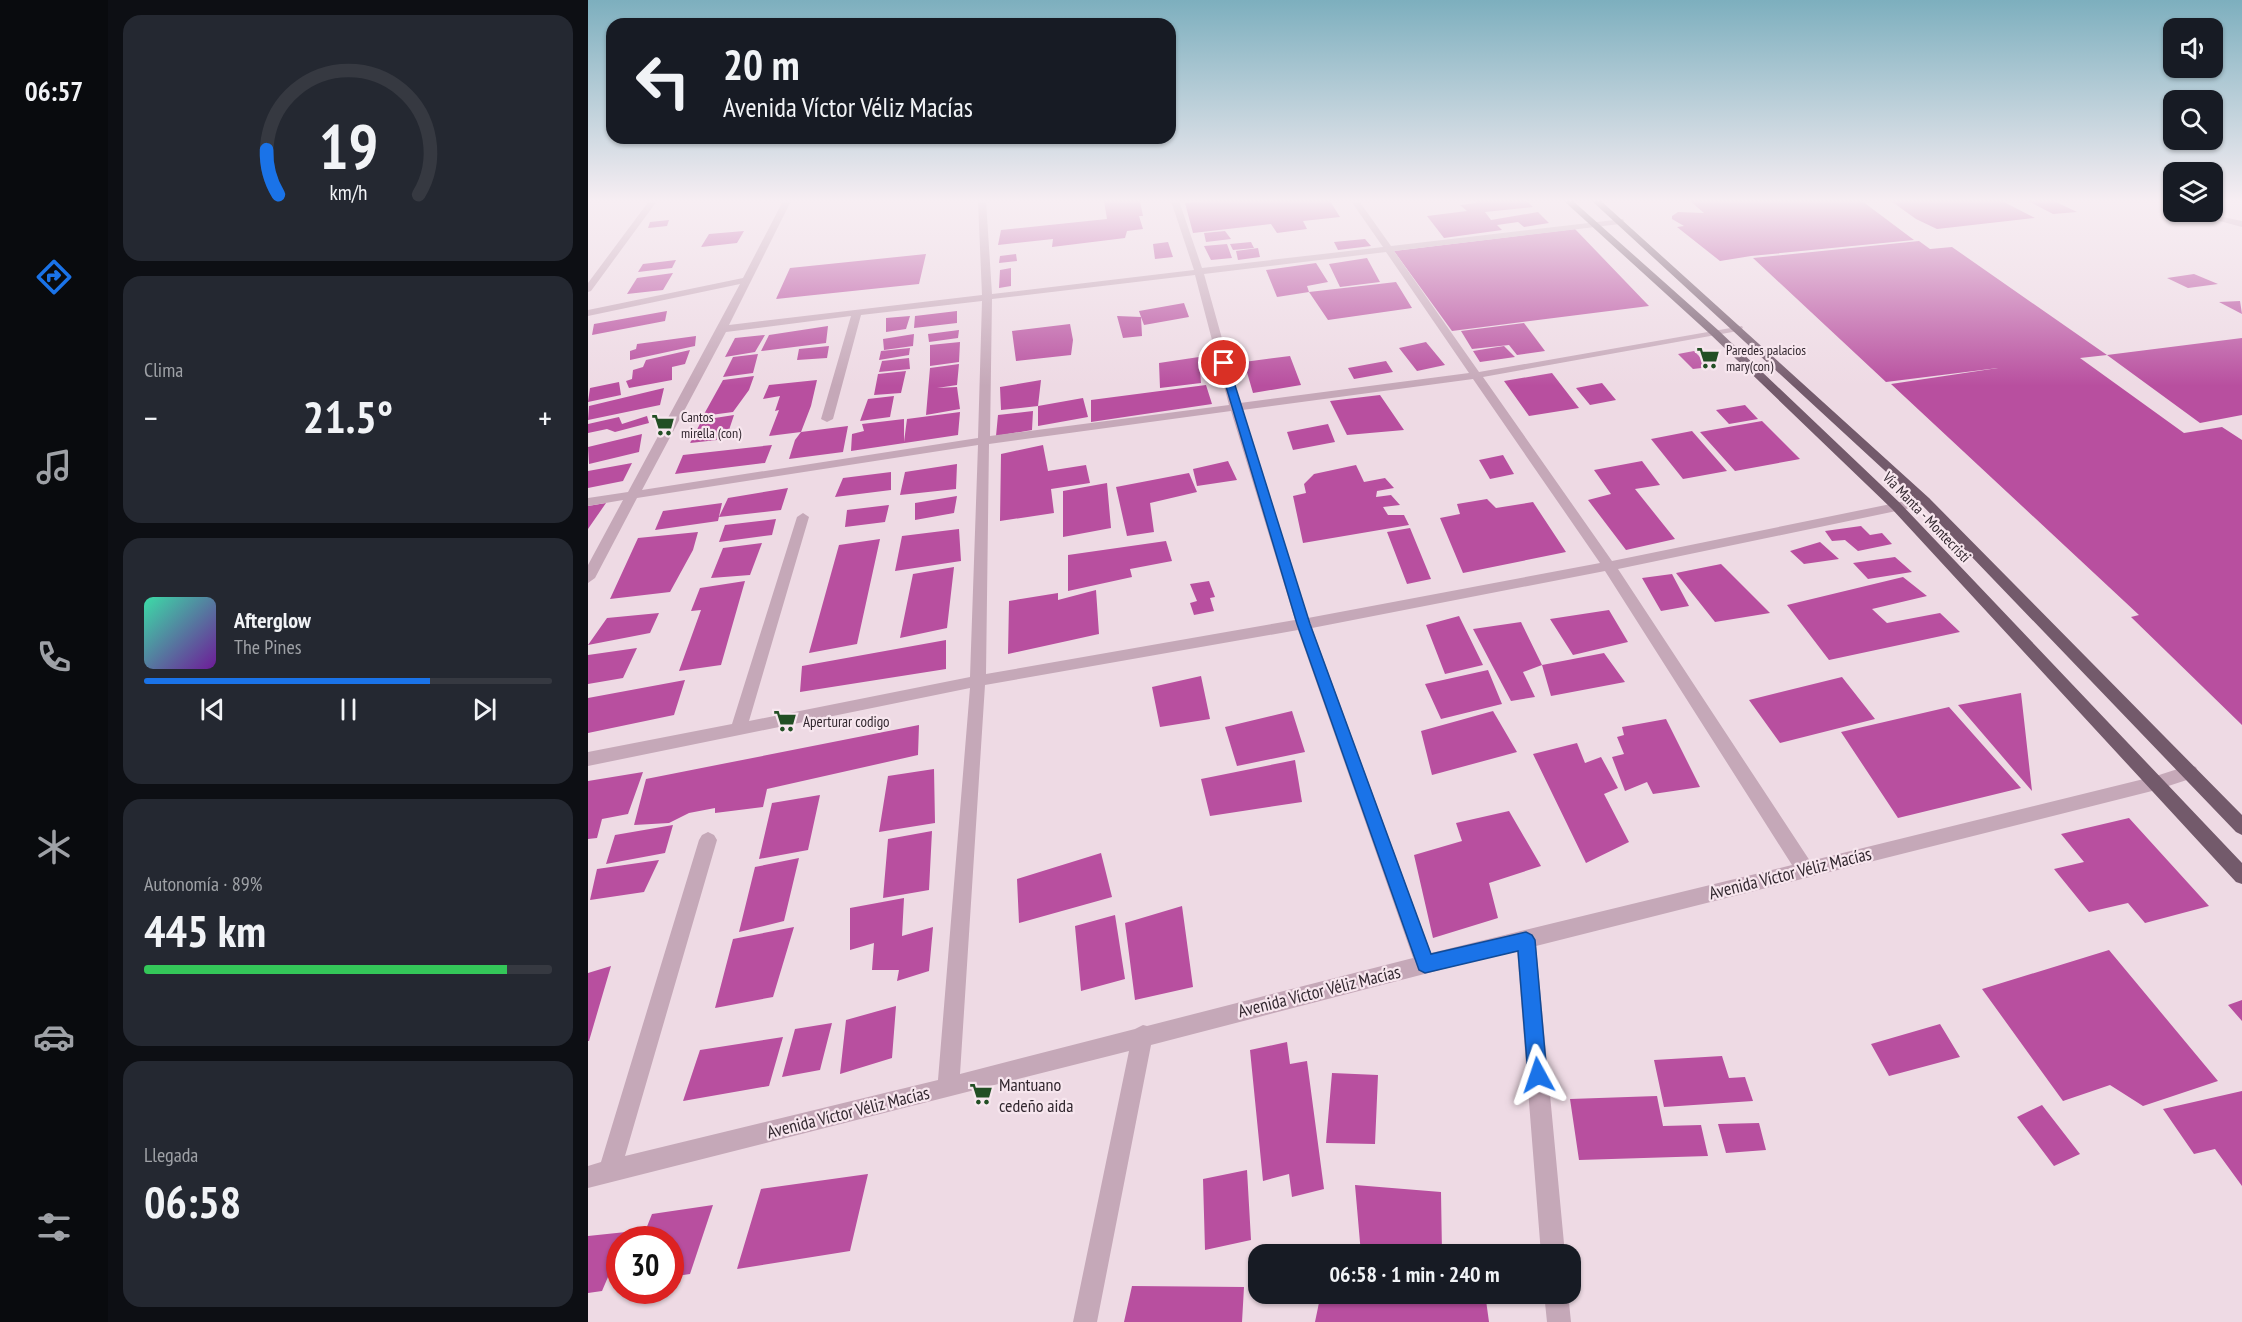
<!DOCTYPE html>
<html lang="es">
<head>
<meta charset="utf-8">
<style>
  body { margin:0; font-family:"PT Sans Narrow",sans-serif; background:#242831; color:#f1f3f6; height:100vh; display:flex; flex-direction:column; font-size:22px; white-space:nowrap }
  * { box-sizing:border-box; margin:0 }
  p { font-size:20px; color:#9ea1a6 }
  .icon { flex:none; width:33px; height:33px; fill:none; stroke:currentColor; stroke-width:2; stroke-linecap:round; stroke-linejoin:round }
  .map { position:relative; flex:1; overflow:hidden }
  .details { display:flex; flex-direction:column; gap:15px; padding:15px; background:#0d0f14; width:480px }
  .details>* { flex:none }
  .hud { position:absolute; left:18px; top:18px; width:570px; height:126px; border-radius:18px; box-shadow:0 2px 4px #0004; background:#171b24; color:#f1f3f6; overflow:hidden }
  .tools { position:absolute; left:1575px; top:18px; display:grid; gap:12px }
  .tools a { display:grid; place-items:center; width:60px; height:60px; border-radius:12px; background:#171b24; box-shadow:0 2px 4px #0004; font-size:30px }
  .speed { position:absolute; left:18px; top:1226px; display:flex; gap:12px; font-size:30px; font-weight:700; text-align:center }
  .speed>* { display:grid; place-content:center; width:78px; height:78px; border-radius:50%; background:#171b24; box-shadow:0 2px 4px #0004; line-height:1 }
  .speed .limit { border:9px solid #d22; background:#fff; color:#111 }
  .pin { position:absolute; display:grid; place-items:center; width:51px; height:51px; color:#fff; margin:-26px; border:3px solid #fff; border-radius:50%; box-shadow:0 2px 6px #0007 }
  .me { position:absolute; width:66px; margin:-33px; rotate:355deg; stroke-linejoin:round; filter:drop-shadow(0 0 4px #0008) }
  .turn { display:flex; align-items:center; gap:21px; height:126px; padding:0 18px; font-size:27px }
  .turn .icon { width:78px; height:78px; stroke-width:2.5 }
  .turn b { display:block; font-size:42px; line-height:51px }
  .big { font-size:45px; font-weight:700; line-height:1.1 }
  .details .widget { flex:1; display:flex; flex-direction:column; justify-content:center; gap:9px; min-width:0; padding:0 21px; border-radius:18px; background:#242831 }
  .details .dial { align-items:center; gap:0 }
  .dial svg { height:156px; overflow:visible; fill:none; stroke:#363941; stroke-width:7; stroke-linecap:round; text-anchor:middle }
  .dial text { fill:#f1f3f6; stroke:none }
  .song { display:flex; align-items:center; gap:18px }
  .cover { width:72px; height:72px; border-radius:9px; background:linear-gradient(135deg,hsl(160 70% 55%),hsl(280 70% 35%)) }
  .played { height:6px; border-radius:3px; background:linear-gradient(90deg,#1a73e8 70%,#363941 70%) }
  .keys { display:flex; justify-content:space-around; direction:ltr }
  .heat { display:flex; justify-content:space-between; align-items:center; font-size:33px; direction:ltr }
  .charge { height:9px; border-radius:4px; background:linear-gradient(90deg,#34c759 89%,#363941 0) }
  .trip { position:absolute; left:660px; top:1244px; width:333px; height:60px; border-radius:18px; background:#171b24; box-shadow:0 2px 4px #0004; font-weight:700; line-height:60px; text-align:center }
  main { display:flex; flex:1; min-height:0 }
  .tab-bar { display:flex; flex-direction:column; width:108px; justify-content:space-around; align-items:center; background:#090b0e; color:#9ea1a6 }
  .tab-bar .icon { width:42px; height:42px }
  .tab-bar .active { color:#1a73e8 }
  .tab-bar b { font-size:27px; color:#f1f3f6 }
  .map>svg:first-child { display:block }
  .building { fill:#b84f9f }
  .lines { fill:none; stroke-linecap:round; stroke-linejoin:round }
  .minor { fill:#c5a8b8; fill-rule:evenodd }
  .major { fill:#735a6b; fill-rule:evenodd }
  .route { fill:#1a73e8; stroke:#114b97; stroke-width:1.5 }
  .labels { text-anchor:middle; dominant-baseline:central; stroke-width:4.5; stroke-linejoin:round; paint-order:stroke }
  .far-poi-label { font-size:14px; fill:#32272f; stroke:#f7e6ee; text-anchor:start }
  .street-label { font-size:15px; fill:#32272f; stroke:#f7e6ee }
  .poi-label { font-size:15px; fill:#32272f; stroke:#f7e6ee; text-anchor:start }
  .near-street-label { font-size:18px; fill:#32272f; stroke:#f7e6ee }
  .near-poi-label { font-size:18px; fill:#32272f; stroke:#f7e6ee; text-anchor:start }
</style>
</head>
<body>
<main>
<nav class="tab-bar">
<b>06:57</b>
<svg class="icon active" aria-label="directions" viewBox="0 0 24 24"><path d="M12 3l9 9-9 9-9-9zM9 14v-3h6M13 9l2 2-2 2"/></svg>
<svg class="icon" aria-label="music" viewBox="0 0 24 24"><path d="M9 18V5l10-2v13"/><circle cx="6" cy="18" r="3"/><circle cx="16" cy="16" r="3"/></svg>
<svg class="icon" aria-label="phone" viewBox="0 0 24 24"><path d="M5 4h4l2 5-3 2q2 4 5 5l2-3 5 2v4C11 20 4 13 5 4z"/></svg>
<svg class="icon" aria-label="climate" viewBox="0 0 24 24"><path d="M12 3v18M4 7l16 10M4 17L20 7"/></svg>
<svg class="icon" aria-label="car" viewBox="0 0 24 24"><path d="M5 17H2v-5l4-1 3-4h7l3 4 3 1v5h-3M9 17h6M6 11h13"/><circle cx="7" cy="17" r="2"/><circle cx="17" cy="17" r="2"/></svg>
<svg class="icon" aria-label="filters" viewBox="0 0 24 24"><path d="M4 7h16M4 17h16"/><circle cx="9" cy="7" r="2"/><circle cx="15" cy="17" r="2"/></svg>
</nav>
<section class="details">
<div class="widget dial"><svg viewBox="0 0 100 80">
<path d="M14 69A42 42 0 1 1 86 69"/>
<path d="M14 69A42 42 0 0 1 8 46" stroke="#1a73e8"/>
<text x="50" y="56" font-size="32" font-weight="700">19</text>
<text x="50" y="72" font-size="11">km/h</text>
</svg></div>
<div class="widget"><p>Clima</p>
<div class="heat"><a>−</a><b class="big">21.5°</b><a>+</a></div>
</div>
<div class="widget">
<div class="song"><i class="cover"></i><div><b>Afterglow</b><p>The Pines</p></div></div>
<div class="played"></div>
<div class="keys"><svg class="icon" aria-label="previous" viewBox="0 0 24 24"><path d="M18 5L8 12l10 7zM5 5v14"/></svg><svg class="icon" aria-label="pause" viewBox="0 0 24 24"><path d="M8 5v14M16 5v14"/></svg><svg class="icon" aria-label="next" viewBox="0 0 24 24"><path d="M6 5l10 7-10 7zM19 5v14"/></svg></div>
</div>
<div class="widget"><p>Autonomía · 89%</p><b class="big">445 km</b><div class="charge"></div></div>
<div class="widget"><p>Llegada</p><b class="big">06:58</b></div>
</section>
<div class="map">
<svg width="1654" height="1322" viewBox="0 0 1654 1322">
  <rect width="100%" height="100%" fill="#eedae4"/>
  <path class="building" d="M516,201H552L555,216H551L555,229L539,231L537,238L464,247L465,239L410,245L413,230L519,219Z
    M617,201H742L752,217L715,221L719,229L689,233L683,224L605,233L597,203Z
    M887,201H939L945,207L897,212L903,220L950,212L961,223L936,227L930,222L909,225L914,230L856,238L839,216L879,211L872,205L888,203Z
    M1102,201H1274L1326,240L1163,256L1132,261L1089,227L1096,226L1084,219V216L1090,212L1116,213Z
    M1303,201H1414L1447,218L1349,229L1328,219Z
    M1440,201H1466L1489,212L1465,214Z
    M81,220L79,226L60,228L62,222Z
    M987,229L1061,306L864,331L806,251Z
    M156,231L149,243L113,247L121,234Z
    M637,231L643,239L618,242L616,233Z
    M777,239L783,246L750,250L746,242Z
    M1331,241L1342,249L1364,247L1519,355L1492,358L1596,433L1634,427L1654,440V725L1543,617L1551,615L1303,384L1410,368L1298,382L1165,258Z
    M580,242L585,257L567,259L565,244Z
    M663,242L666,248L645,250L642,244Z
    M639,244L644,258L623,260L616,246Z
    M670,248L672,257L650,260L648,251Z
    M338,254L331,284L188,299L202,268Z
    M428,254L429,261L411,263L412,256Z
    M779,258L792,282L752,287L741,264Z
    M88,260L84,268L50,272L55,264Z
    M728,263L740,282L719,286L721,292L689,297L678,270Z
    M423,268V286L411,288L412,270Z
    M85,273L75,290L39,294L49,278Z
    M1606,274L1630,284L1600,288L1579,278Z
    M808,282L824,308L740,320L721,292Z
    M1652,301L1654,314L1631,302Z
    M596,303L601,317L556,325L553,317L554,336L535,338L529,316L553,317L551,311Z
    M79,311L77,321L4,335L6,324Z
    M369,311V323L326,328L327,316Z
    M322,316L318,329L298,332V318Z
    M936,323L957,351L929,355L921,345L884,349L873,331Z
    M482,324L485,340L483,355L428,361L424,331Z
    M240,326L238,343L173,351L181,335Z
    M371,330L370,338L341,342L340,334Z
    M326,334L325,346L296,350L295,339Z
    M177,335L167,352L137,357L147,338Z
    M108,336L107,346L42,360V351L48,349L49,344Z
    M1654,338V415L1612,423L1519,355Z
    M372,342L371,362L342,366V345Z
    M838,342L857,365L829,371L811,348Z
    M241,346L239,358L209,360L211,349Z
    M916,346L927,357L892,362L885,351Z
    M322,348L321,355L291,360L293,351Z
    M102,350L97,364L84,367V380L41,388L38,381L44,379L45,370L55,367L58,360Z
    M1106,351L1122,367L1105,369L1090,354Z
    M170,354L165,373L135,377L145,357Z
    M702,356L713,385L665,393L656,362Z
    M611,357L613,383L572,388L571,363Z
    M321,358L322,369L291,372L294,361Z
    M798,361L805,372L766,379L760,368Z
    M371,364L369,385L349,388L369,387L372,409L338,415L342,368Z
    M318,371L313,393L286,395L290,374Z
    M964,373L991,408L941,416L916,381Z
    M166,376L161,390L145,412L115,416L135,380Z
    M229,380L223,406L213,432L181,436L191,410L187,411L192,396L175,399L181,385Z
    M453,380L450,406L495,398L500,417L450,426V406L413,410L412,387Z
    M31,382L33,395L0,402L2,388Z
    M1014,383L1028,400L1002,405L988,388Z
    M618,385L624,404L503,422V400Z
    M76,388L72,405L0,420L1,406Z
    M792,395L816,430L759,435L742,401Z
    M306,396L302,417L272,421L280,399Z
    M1157,405L1170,419L1141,424L1128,410Z
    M445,411L444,430L408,436L410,415Z
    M372,412L370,435L263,451L264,434L276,431L274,424L316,419V442L319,419Z
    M146,415L138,439L102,443L114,420Z
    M59,416L61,423L27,432L19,429L0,433V424L31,417L34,424Z
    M1174,421L1212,459L1147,471L1112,432Z
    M740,424L747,442L705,450L699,432Z
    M260,426L255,452L201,459L207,440L213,432Z
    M1104,431L1139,471L1095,479L1063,439Z
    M54,434L51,452L1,464L0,447Z
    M184,445L177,463L87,474L95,455Z
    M455,445L460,471L498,465L502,483L463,489L466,513L412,521L413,454Z
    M915,455L926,474L902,479L891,460Z
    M640,461L649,480L609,486L605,469Z
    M1054,461L1072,485L1047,489L1087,539L1038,550L1000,500L1023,494L1006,470Z
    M44,463L35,481L0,488V471Z
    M369,464L368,489L312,495L317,472Z
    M768,465L776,482L797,478L806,488L789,491L788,497L803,495L812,505L795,507L800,515H816L821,525L715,543L705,496L718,493L716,484L726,474Z
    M303,472V490L247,497L255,478Z
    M601,473L609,492L562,503L566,532L539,536L528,487Z
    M519,483L523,528L475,537V491Z
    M200,488L193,510L131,517L140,498Z
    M369,496L366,513L327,520V503Z
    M899,499L908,508L945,502L978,552L875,573L852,518L872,514L869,504Z
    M18,503L0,529V506Z
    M134,503L130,521L67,530L75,511Z
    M301,505L297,522L257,527L259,510Z
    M188,519L184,535L131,542L137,525Z
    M1273,526L1282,535L1294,533L1304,544L1270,551L1257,540L1244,541L1237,531Z
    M822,528L843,579L819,584L799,532Z
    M371,529L373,561L307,571L314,536Z
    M110,532L105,550L82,592L22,599L50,538Z
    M292,539L269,644L221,653L251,545Z
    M578,541L584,561L542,569L544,577L480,591V555Z
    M1232,542L1251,559L1216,564L1202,551Z
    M174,543L162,575L123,578L135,548Z
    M1307,557L1324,572L1280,579L1265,563Z
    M1133,564L1182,613L1127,622L1088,573Z
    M366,567L359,628L312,638L325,574Z
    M1084,574L1101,606L1073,611L1054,578Z
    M1315,577L1339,596L1284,609L1299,623L1352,613L1372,632L1241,660L1199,605Z
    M157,581L133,665L91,671L113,610L103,611L112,588Z
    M621,581L627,597L622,598L626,611L606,615L602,603L609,601L602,584Z
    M508,590L511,634L420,654L421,601L470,593V600Z
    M1021,610L1040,642L985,655L962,619Z
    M71,613L62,633L0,645L19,618Z
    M871,616L895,665L857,674L838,625Z
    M933,622L954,665L935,672L947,697L923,701L885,629Z
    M358,640V669L212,692L214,666Z
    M49,648L35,678L0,684V655Z
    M1016,653L1037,682L963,696L954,665Z
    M900,670L914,704L853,719L837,684Z
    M613,676L622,719L572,727L564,687Z
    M1254,677L1287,719L1192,743L1161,700Z
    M97,680L86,715L0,733V698Z
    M1433,693L1444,791L1370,705Z
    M1361,707L1433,788L1310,818L1253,732Z
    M704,711L717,752L649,766L637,727Z
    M905,711L929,752L844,775L833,731Z
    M1078,719L1112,787L1065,794L1059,782L1037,791L1024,757L1036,754L1029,737L1036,735L1034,727Z
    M331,725L330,755L179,789L175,807L127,813V808L101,813L81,823L46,825L58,779Z
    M989,743L997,763L1013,757L1030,788L1016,794L1041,842L998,863L945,754Z
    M707,760L714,802L622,816L613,779Z
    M346,769L347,823L291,832L300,776Z
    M55,772L40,814L14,819L9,838L0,839V781Z
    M232,795L220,850L171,859L184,803Z
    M921,811L953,866L901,883L910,918L845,938L826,855L874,841L868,823Z
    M1541,818L1621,906L1557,923L1540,903L1501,912L1466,869L1496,862L1473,834Z
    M85,825L77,853L18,864L27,835Z
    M344,831L341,890L295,898L300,839Z
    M513,853L524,897L431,923L429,879Z
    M211,858L196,921L151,932L167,867Z
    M71,860L56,892L2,900L9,869Z
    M316,898L314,936L345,927L341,971L309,981L311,970H284L286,943L262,950V908Z
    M594,906L605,987L547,1000L537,923Z
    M527,915L537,979L493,991L487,926Z
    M206,927L185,997L127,1008L145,939Z
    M1521,950L1630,1081L1555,1106L1522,1085L1475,1101L1394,989Z
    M23,966L1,1041H0V973Z
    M1654,1000V1021L1640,1005Z
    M308,1006L304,1058L252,1074L258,1020Z
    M244,1023L232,1070L194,1077L207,1029Z
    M1352,1024L1372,1057L1301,1076L1283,1044Z
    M195,1037L181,1086L95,1101L112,1050Z
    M699,1042L702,1064L719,1061L736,1189L704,1197L701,1174L675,1181L662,1050Z
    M1134,1056L1141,1078L1157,1077L1165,1101L1076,1107L1066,1060Z
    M744,1073L790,1075L787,1144L738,1143Z
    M1654,1091V1186L1627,1149L1606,1154L1575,1109Z
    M1069,1096L1075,1126L1113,1125L1120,1156L991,1160L982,1099Z
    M1454,1105L1492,1154L1466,1166L1429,1117Z
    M1171,1123L1178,1150L1138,1153L1130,1124Z
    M659,1170L663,1240L617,1250L615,1179Z
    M280,1174L262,1251L149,1269L173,1189Z
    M767,1185L853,1192L854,1254H773Z
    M125,1205L102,1274L82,1277V1239H54L64,1214Z
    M38,1232L36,1239H32V1249L14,1291L0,1293V1236Z
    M544,1286L656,1287L654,1322H536Z
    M733,1293H897L901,1322H727Z"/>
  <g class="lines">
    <path class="minor" d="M61,201H69L3,291L0,292V283Z
      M195,201H203L141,325L394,295L390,201H398L404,294L606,270L583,201H591L614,268L795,247L763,201H771L803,246L1035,219L1036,221L1032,224L806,251L891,372L1154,326L1155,328L1150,331L895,377L1024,561L1337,497L1341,498L1343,501L1337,505L1030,569L1222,861L1568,776L1602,765L1608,767L1610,772L1608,777L1568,790L948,946L977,1254H953L929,950L563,1045L509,1322H485L541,1051L0,1188V1166L13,1162L111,840L114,835L120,832L126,835L129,840L37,1156L350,1080L382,688L0,766V752L144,724L209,517L215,513L221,517L161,721L382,677L390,445L49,498L7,578L0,583V565L35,500L0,506V498L40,492L152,284L0,316V310L155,278ZM798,252L881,373L652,403L616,274ZM607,275L641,405L402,436L404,299ZM394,301L390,438L54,490L138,332L263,316L233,419L239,422L245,419L273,315ZM885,379L1012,563L720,618L654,410ZM643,411L707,620L398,674L401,444ZM1017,571L1204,865L843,953L724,628ZM710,630L825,958L559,1026L555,1025L547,1029L372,1074L397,685Z
      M1624,201H1630L1624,203Z
      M1598,212H1611L1654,221V227Z
      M956,1293H980L983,1322H959Z"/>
    <path class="major" d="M976,201H985L1130,330L1312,503L1654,863V884L1648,882L1304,509L1122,334Z
      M1004,201H1013L1341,498L1654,815V835L1648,832L1333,504Z"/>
  </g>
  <linearGradient id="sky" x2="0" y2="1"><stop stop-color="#7dafbe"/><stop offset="0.52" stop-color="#f7eef3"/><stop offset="1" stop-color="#f7eef3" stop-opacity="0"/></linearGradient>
  <rect width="1654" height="386" fill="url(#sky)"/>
  <path class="route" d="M636,360L640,363L722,624L843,954L938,932L944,935L947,940L959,1075L956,1082L950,1085L943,1082L940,1075L930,951L837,973L831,970L709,624L631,363Z"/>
  <defs>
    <g id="supermarket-bare" transform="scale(1.8)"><path d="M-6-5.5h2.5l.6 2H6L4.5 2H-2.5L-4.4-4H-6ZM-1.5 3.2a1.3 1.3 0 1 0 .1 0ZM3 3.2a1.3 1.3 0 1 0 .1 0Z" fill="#224f24" stroke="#f7e6ee" stroke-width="2.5" paint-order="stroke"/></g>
  </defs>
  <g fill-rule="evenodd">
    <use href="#supermarket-bare" x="1120" y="358"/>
    <use href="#supermarket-bare" x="75" y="425"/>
    <use href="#supermarket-bare" x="197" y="721"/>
    <use href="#supermarket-bare" x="393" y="1094"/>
  </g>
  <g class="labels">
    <g class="far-poi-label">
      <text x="1138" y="350">Paredes palacios<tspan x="1138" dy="16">mary(con)</tspan></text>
      <text x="93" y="417">Cantos<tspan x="93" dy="16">mirella (con)</tspan></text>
    </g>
    <g class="street-label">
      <text transform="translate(1339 517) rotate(46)">Vía Manta - Montecristi</text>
    </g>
    <g class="poi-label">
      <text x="215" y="721">Aperturar codigo</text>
    </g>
    <g class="near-street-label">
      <text transform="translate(1202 873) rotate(-14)">Avenida Víctor Véliz Macías</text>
      <text transform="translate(731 991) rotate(-14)">Avenida Víctor Véliz Macías</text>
      <text transform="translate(260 1112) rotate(-14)">Avenida Víctor Véliz Macías</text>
    </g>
    <g class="near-poi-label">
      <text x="411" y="1084">Mantuano<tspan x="411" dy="21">cedeño aida</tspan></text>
    </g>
  </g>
</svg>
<div class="tools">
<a><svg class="icon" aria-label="sound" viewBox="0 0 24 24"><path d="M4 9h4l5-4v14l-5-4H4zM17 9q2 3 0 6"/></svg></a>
<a><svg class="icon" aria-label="search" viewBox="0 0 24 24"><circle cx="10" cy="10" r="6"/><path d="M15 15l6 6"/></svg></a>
<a><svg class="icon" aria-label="layers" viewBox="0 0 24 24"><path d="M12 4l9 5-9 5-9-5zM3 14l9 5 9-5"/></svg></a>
</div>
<div class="speed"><div class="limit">30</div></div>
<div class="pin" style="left:636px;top:363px;background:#d93025"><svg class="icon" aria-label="arrive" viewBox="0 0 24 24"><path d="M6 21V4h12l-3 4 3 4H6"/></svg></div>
<svg class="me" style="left:950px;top:1075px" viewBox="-20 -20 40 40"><path d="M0-17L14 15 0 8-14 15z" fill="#1a73e8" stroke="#fff" stroke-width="4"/></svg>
<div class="trip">06:58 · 1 min · 240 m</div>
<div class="hud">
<div class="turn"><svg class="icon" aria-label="left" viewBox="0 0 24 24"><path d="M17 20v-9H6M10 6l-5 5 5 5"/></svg><div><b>20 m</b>Avenida Víctor Véliz Macías</div></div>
</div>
</div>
</main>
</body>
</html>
